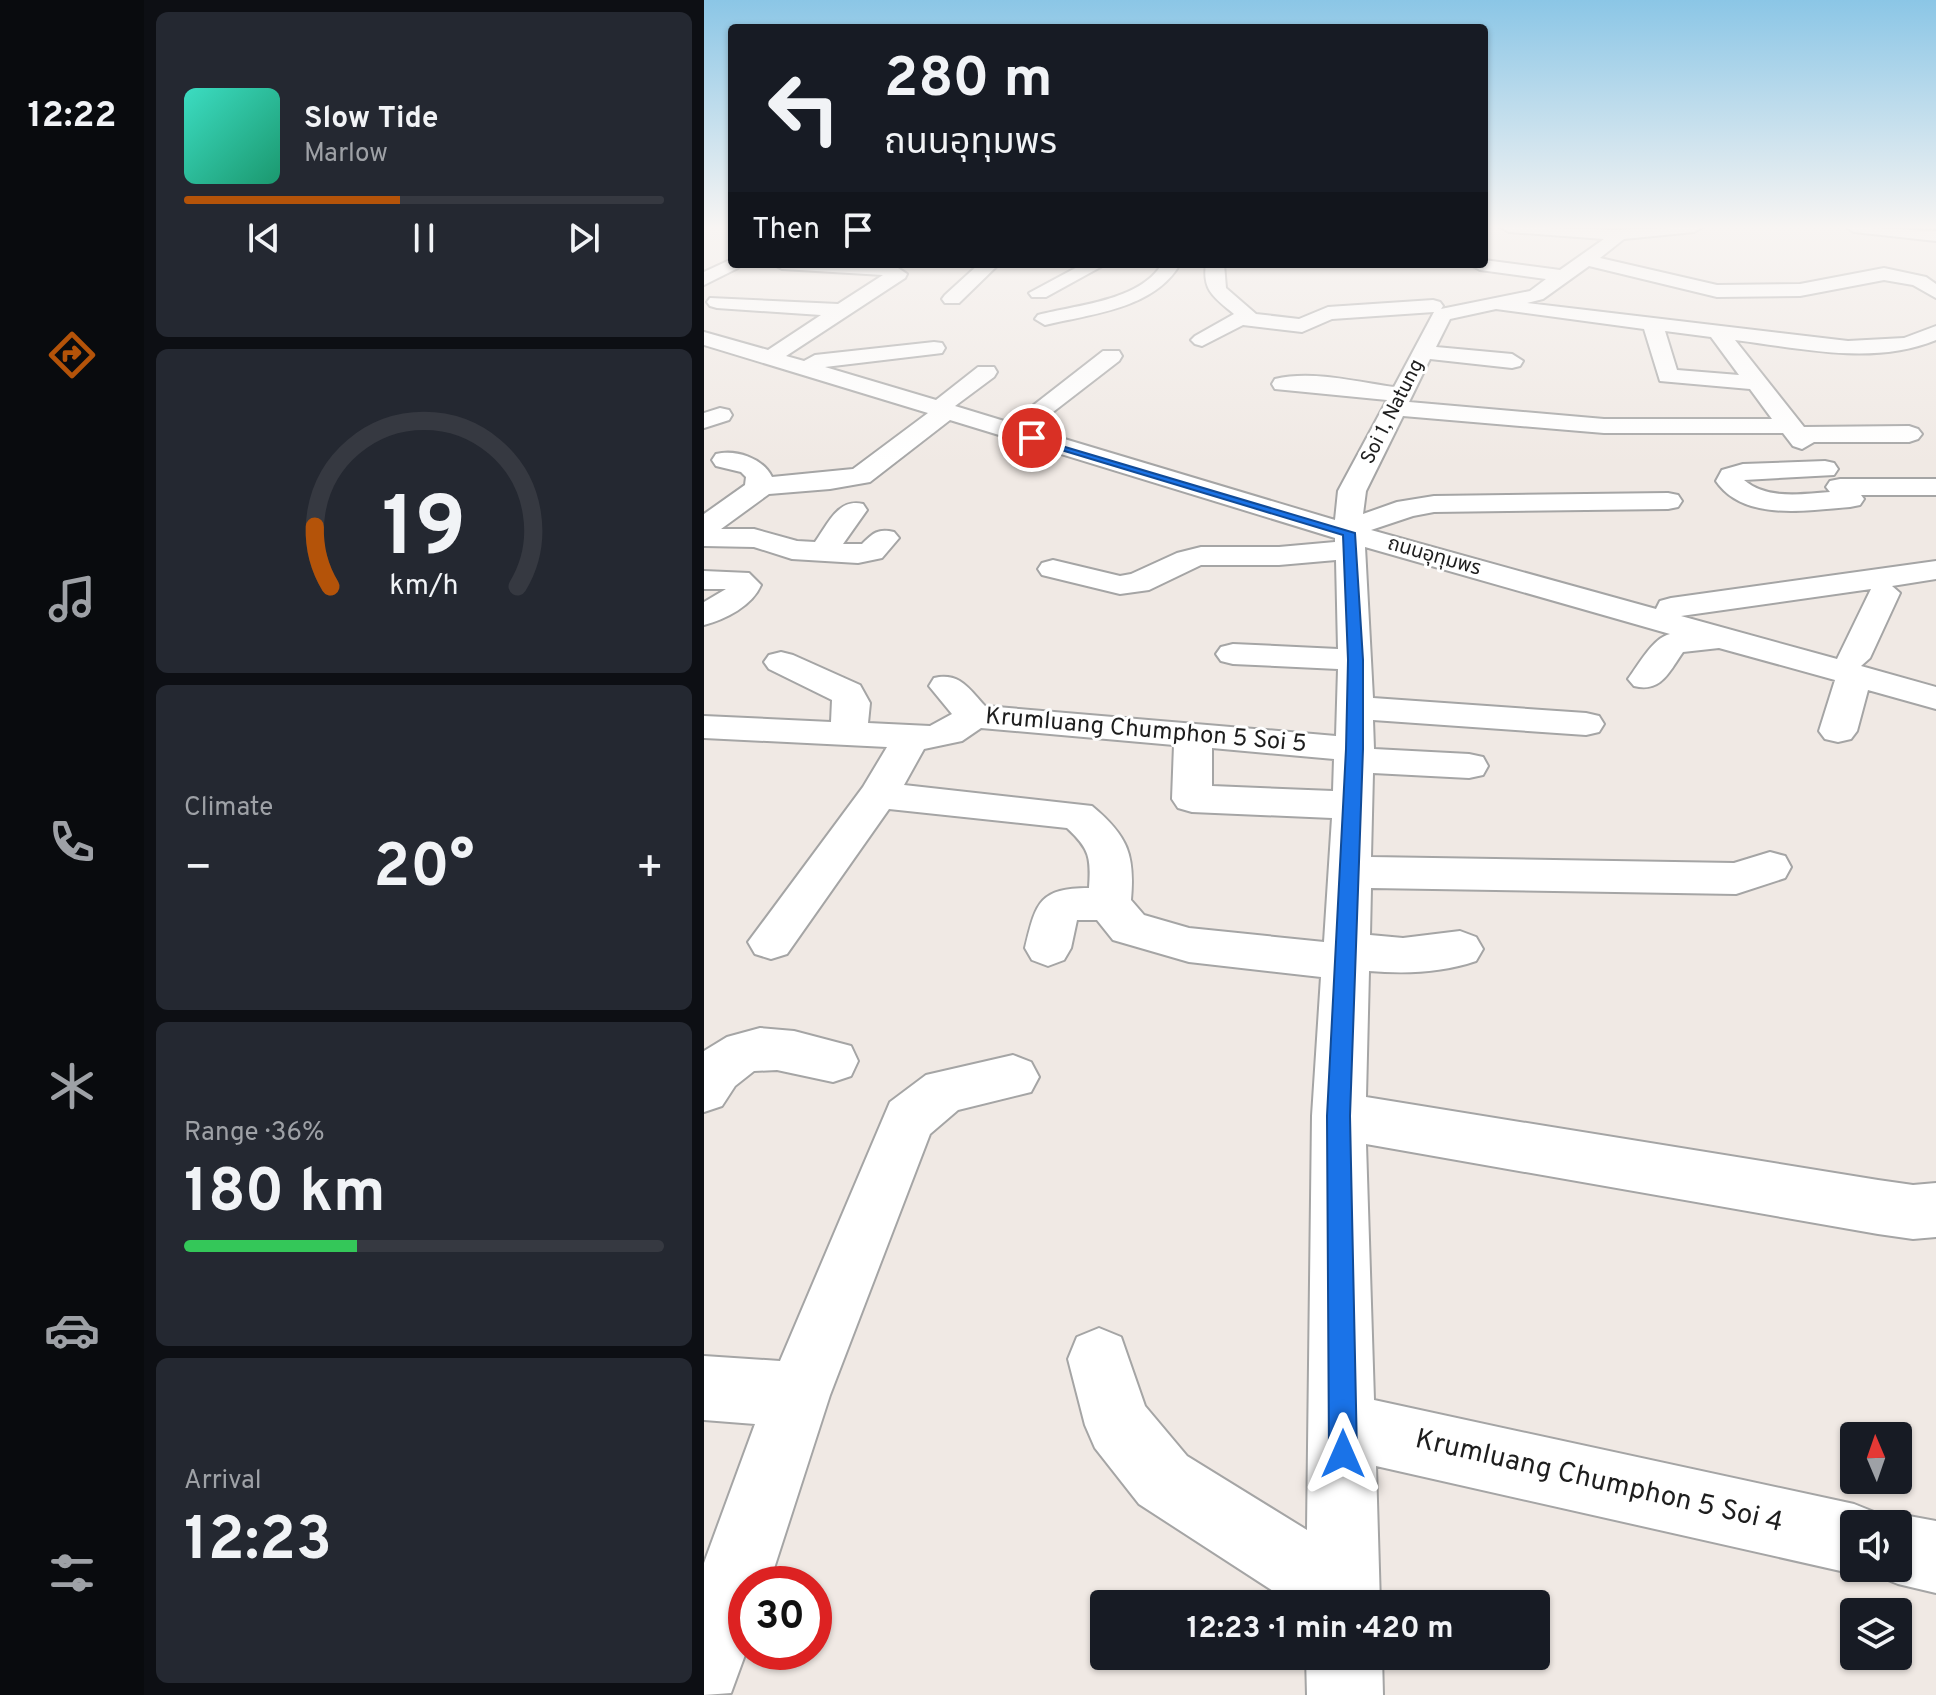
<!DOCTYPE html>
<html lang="en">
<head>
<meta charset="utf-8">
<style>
  body { margin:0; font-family:Overpass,"Noto Sans Thai",sans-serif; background:#242831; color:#f1f3f6; height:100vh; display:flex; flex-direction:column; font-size:30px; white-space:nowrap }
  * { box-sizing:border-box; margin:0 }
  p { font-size:26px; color:#9ea1a6 }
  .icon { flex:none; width:44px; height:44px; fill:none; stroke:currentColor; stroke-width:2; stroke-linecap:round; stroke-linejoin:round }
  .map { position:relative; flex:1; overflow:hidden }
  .details { display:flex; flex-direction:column; gap:12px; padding:12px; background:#0d0f14; width:560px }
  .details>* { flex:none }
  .top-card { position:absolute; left:24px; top:24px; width:760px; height:244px; border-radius:8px; box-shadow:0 2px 6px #0004; background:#171b24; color:#f1f3f6; overflow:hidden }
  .needle { width:52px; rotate:358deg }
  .buttons { position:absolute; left:1136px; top:1422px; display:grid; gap:16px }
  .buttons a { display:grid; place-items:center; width:72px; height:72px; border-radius:8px; background:#171b24; box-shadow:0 2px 6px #0004; font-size:40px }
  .speed { position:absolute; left:24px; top:1566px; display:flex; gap:16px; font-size:40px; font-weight:700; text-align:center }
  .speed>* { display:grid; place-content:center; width:104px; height:104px; border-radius:50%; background:#171b24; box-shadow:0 2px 6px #0004; line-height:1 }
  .speed .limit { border:12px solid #d22; background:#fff; color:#111 }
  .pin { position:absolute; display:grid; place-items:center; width:68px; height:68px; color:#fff; margin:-34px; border:4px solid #fff; border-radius:50%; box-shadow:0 2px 8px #0007 }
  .me { position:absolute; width:88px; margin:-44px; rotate:0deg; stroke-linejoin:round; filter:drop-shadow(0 0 6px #0008) }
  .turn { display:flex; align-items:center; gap:28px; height:168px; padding:0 24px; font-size:36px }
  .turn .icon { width:104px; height:104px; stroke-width:2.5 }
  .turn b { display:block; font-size:56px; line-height:68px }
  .then { display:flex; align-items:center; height:76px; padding:0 24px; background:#0003; gap:16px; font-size:30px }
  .big { font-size:60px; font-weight:700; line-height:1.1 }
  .details .card { flex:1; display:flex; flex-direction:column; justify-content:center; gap:12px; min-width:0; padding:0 28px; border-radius:12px; background:#242831 }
  .details .dial { align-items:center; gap:0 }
  .dial svg { height:208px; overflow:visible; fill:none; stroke:#363941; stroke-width:7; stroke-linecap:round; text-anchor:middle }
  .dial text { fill:#f1f3f6; stroke:none }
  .song { display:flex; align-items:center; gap:24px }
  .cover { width:96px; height:96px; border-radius:12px; background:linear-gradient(135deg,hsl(170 70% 55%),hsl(160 70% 35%)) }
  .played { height:8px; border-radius:4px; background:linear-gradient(90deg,#b45309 45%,#363941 45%) }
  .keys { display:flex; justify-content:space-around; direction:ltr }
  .heat { display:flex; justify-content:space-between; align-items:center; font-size:44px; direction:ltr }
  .charge { height:12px; border-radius:6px; background:linear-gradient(90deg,#34c759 36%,#363941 0) }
  .trip { position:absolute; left:386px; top:1590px; width:460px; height:80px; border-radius:8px; background:#171b24; box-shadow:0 2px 6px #0004; font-weight:700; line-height:80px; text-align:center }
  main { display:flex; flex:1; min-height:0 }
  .dock { display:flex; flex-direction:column; width:144px; justify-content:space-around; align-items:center; background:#090b0e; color:#9ea1a6 }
  .dock .icon { width:56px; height:56px }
  .dock .active { color:#b45309 }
  .dock b { font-size:36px; color:#f1f3f6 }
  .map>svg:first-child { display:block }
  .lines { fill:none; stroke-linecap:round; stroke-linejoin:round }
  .minor-casing { stroke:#a5a5a5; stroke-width:4 }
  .minor { fill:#fff; fill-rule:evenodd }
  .route { fill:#1a73e8; stroke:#114b97; stroke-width:2 }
  .labels { text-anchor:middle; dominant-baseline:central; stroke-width:6; stroke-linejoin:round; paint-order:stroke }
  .far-street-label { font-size:20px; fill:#1e1e1e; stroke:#fff }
  .street-label { font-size:24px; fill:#1e1e1e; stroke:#fff }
  .near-street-label { font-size:28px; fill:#1e1e1e; stroke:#fff }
</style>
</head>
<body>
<main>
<nav class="dock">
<b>12:22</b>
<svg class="icon active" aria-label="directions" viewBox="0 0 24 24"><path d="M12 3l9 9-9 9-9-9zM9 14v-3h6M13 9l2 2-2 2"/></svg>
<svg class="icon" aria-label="music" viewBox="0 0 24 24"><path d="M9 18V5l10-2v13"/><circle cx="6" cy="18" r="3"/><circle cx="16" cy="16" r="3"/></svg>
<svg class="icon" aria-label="phone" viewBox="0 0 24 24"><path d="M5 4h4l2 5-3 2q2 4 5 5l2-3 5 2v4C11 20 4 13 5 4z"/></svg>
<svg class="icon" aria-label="climate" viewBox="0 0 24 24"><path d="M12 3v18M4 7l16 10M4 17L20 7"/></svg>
<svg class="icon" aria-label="car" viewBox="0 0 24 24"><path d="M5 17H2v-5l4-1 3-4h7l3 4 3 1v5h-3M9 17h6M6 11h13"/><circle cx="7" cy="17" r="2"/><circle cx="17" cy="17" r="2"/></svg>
<svg class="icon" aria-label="filters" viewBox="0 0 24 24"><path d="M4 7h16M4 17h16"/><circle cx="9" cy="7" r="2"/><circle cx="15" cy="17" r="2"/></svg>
</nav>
<section class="details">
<div class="card">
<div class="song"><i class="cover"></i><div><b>Slow Tide</b><p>Marlow</p></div></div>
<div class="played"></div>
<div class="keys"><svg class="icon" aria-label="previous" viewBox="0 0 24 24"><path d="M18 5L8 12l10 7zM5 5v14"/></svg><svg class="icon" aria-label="pause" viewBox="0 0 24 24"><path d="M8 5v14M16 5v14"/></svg><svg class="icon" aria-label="next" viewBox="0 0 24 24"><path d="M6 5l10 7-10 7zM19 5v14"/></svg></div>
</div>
<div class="card dial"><svg viewBox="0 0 100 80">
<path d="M14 69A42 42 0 1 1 86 69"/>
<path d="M14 69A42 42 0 0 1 8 46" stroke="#b45309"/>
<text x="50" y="56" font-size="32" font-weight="700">19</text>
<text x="50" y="72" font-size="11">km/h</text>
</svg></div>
<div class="card"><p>Climate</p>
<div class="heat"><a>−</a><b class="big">20°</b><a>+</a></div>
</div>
<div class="card"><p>Range · 36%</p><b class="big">180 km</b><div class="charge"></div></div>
<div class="card"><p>Arrival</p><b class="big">12:23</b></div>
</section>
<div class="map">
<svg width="1232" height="1695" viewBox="0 0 1232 1695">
  <rect width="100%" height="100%" fill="#f0e9e4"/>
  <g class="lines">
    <g class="minor-casing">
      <path id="minor" d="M797,227L911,230L998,227L990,232L920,239L896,258L1013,285L1096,284L1180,268L1222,277L1232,284V298L1209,285L1180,280L1096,296L1013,297L885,266L839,299L823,303L1144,341L1200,338L1232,326V340C1169,366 1096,348 1031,340L1100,427L1205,426L1214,429L1218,434L1214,439L1205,442H1110L1098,449L1089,446L1079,433H900L699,416L662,491L659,514L693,502L730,496L964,493L974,495L978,501L974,507L964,509L730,512L709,516L667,530L952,609L956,601L967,598L1232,561V579L1188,586L1196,593L1166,658L1157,666L1232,687V709L1164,690L1153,731L1147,739L1134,742L1121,739L1115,731L1131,680L1015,648L979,652C965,672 957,693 930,686L924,679C935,664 949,638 966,634L661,547L669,698L882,713L895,716L900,724L895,732L882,735L669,720L670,749L765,754L779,757L784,766L779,775L765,778L669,773L667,857L1030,863L1066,852L1081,856L1087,867L1081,878L1032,894L667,888L666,935L699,938L756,931L772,937L779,949L772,961C737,973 701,974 665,971L662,1097L1174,1180L1209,1185L1232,1183V1237L1209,1239L1174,1234L662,1144L670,1400L1150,1504L1175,1514L1177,1520L1194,1514L1232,1521V1593L1194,1584L1169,1574L1166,1568H1194V1524H1150V1568H1165L1150,1574L672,1466L676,1604H589L435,1504L391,1448L381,1425L364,1359L373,1337L395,1328L417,1337L441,1406L483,1456L603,1530L608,1116L617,977L485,962L409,940L393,920H373L367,948L360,960L344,966L328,960L321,948C332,904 334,888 385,888C387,858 386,849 363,828L185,809L83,954L67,959L51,954L44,942L159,787L183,747L0,738V716L127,722L128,700L65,669L60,662L65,655L77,652L89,655L156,685L166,703L164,723L226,726L248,714L225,686L230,678C256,672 265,689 281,706L632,736L634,669L529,664L517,661L512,654L517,647L529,644L634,649L632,560L575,565H497L445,590L416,594L338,575L334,569L338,563L349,560L416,576L427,574L473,553L497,547H575L631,542V538L246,420L166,482L126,489L65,494L17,529H50L93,541L111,542C124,524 134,498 159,504L163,510L139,544H158C169,533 174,528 190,532L195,538L178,558L154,563L88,559L50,547L0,546V514L41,485L42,477L37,472L12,466L8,460L12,454C32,449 59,458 68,477L149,469L224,413L0,345V332L64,350L117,315L13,308L6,306L3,302L6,298L134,304L179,275L78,269L69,264L191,266L203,274L201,278L82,356L100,361L111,355L230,342L238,343L241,348L238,353L230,354L121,367L232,400L274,367H290L293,372L290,377L251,406L310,424L313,418L399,351H415L418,356L415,361L327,429L631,520L634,491L683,400L571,389L568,384L571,379C608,370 653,382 690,387L730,312L628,319L598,332L539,325L498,346L491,344L487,340L491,336L530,314C511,298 498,291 502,264H520L522,288L552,314L595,319L624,307L729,300L736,302L739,306L737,309L826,291L842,279L776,270L767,265L780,264V260L856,270L900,239L805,232ZM792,309L940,329L956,381L1046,389L1068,419H900L705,402L726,359L808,368L816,366L819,361L808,354L732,347L746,319ZM961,331L1007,337L1035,375L973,370ZM1167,589L1133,659L977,616ZM277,728L470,745L468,799L474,808L488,812L628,818L620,942L485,928L440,915L427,900C431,855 424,836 388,806L200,785L220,749L258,741ZM508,748L630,759L629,791L508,786Z
        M1142,227L1232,231V241L1150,232Z
        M28,259V264H37L34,268L0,285V272Z
        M275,264H295L255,303H241L238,299L241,295Z
        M379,264H402L342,297H328L325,293Z
        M458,264H476C450,309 387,314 341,325L331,319L334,315C372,305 436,301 458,264Z
        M16,408L25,410L28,415L25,420L0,428V413Z
        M1121,461L1130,463L1134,469L1130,475L1040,480C1063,500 1098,494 1126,492L1122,487L1126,481L1136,479H1232V495H1157L1160,499L1156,505L1146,507C1103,510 1040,522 1012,481L1018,470L1039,464Z
        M0,571L45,573L57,585C48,606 22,619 0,625V602L22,589H0Z
        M56,1028L90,1031L147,1046L154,1061L147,1076L129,1082L73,1070L50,1071L31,1086L18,1106L0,1112V1051L23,1037Z
        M309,1055L327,1062L335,1077L327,1092L254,1110L226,1134L126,1395L65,1584H42V1652L27,1693L0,1695V1563L51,1424L0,1420V1356L76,1361L186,1102L222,1075Z
        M602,1656H678L679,1695H603Z"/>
    </g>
    <use href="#minor" class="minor"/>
  </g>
  <linearGradient id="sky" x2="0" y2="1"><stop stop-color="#8bc6e6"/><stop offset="0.49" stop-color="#f8f5f3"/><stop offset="1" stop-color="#f8f5f3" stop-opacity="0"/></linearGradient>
  <rect width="1232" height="464" fill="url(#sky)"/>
  <path class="route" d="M324,436L651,533L659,660V749L646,1116L653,1454L649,1464L639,1468L629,1464L625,1454L623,1116L642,749L644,660L639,535L324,440Z"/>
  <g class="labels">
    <g class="far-street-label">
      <text transform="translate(689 412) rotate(-63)">Soi 1, Natung</text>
      <text transform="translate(730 557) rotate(16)">ถนนอุทุมพร</text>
    </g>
    <g class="street-label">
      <text transform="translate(442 731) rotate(5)">Krumluang Chumphon 5 Soi 5</text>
    </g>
    <g class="near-street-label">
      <text transform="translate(895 1482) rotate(13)">Krumluang Chumphon 5 Soi 4</text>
    </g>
  </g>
</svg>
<div class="buttons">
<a><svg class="needle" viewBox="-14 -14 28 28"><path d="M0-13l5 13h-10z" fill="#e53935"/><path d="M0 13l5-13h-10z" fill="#9ea1a6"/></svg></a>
<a><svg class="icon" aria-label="sound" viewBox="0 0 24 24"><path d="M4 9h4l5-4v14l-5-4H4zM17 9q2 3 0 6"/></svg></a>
<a><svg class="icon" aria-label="layers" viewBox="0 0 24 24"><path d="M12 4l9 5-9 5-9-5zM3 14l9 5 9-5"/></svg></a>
</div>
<div class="speed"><div class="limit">30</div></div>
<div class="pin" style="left:328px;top:438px;background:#d93025"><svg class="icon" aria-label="arrive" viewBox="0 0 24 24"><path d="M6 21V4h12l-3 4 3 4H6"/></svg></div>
<svg class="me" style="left:639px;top:1454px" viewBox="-20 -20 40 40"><path d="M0-17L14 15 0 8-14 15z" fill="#1a73e8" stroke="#fff" stroke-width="4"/></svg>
<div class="trip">12:23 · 1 min · 420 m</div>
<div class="top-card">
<div class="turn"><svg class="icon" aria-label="left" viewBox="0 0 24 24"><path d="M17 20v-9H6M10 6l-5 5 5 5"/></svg><div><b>280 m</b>ถนนอุทุมพร</div></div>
<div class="then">Then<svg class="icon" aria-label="arrive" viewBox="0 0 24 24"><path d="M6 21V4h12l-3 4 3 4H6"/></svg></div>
</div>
</div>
</main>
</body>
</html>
